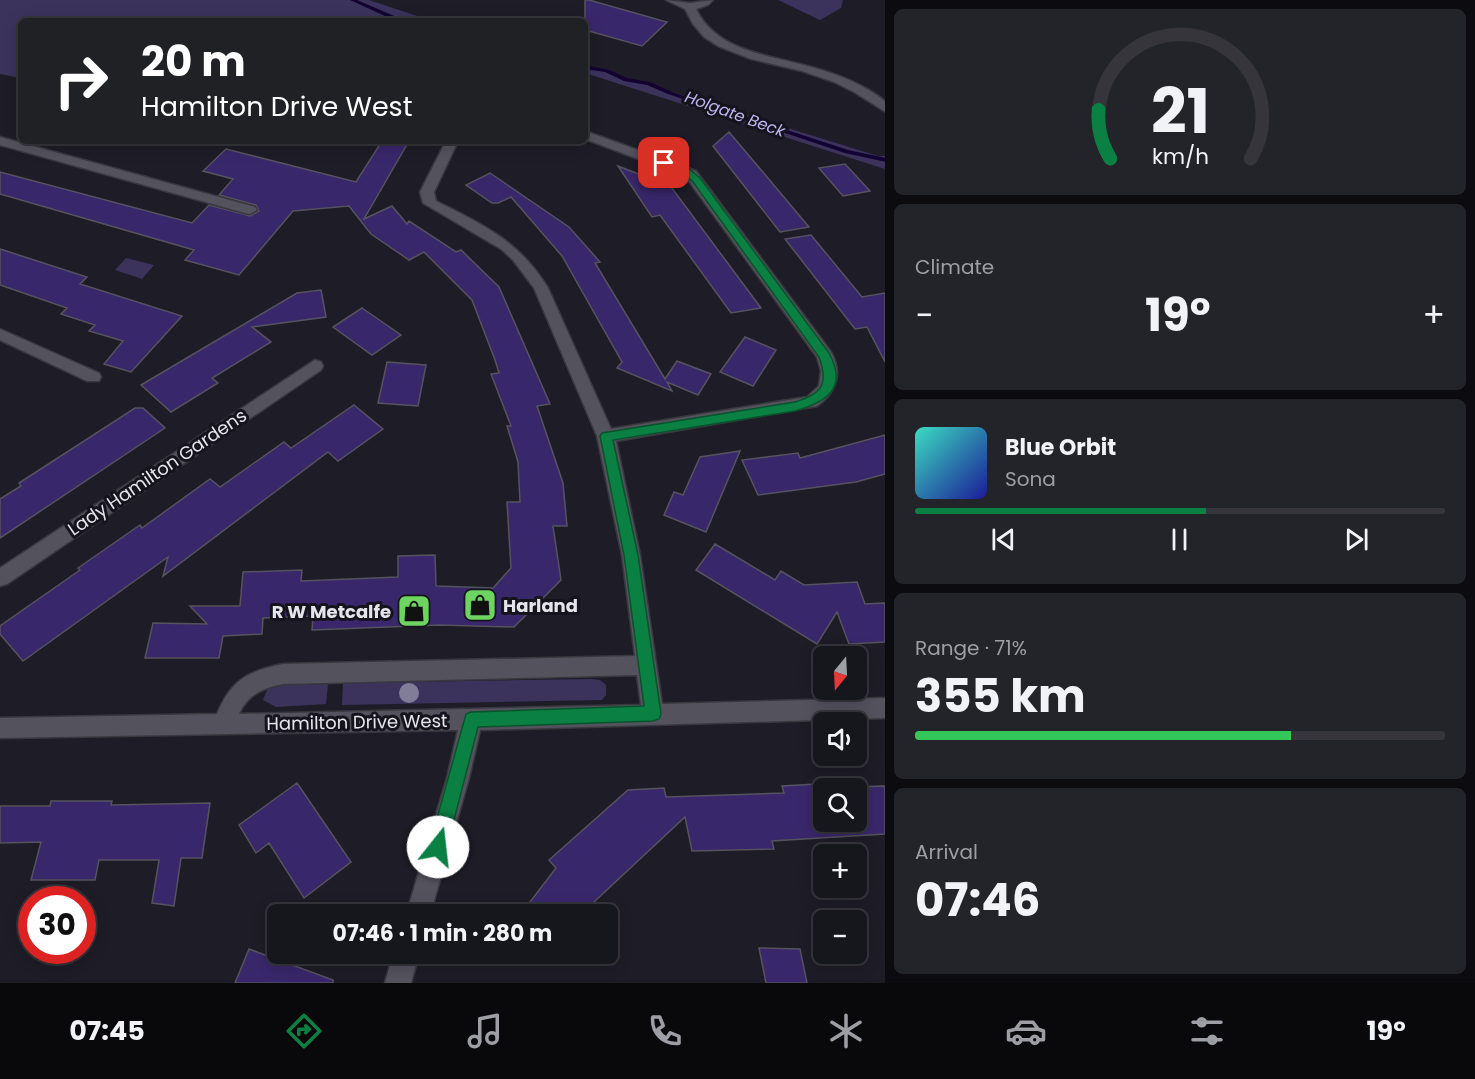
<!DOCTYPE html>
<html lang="en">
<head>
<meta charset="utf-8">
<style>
  body { margin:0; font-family:Poppins,sans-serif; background:#23232a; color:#f1f3f6; height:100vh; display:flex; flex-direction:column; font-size:22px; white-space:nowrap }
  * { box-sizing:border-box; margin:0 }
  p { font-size:20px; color:#9e9fa4 }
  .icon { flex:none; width:33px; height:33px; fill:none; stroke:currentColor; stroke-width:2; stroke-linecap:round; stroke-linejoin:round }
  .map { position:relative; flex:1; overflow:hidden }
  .details { display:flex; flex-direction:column; gap:9px; padding:9px; background:#0c0c10; width:590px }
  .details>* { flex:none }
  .guide { position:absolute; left:18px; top:18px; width:570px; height:126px; border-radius:9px; box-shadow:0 3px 15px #0003,0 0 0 2px #35353b; background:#202124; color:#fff; overflow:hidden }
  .needle { width:39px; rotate:198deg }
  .buttons { position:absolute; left:813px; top:646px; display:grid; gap:12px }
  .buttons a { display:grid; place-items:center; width:54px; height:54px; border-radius:9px; background:#16161d; box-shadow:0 3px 15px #0003,0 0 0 2px #35353b; font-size:30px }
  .speed { position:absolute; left:18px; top:886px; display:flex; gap:12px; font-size:30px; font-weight:700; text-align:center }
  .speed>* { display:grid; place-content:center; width:78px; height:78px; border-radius:50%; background:#16161d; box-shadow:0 3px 15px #0003,0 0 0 2px #35353b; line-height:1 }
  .speed .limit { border:9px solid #d22; background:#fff; color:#111 }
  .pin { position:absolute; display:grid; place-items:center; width:51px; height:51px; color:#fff; margin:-26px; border-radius:12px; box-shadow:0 3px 9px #0006 }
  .me { position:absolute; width:66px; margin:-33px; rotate:16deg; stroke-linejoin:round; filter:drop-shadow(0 0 4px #0008) }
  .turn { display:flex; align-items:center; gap:21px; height:126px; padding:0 24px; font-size:27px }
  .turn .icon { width:78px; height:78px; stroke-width:2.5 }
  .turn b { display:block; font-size:42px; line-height:51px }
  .big { font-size:45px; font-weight:700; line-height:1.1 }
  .details .card { flex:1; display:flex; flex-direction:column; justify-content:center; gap:9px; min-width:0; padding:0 21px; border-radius:9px; background:#23232a }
  .details .dial { align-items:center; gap:0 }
  .dial svg { height:156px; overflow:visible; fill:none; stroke:#35353b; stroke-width:7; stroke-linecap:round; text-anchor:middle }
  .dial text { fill:#f1f3f6; stroke:none }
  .song { display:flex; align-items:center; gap:18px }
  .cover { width:72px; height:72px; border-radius:9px; background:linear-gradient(135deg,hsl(170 70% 55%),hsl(240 70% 35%)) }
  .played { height:6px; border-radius:3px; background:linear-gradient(90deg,#0b8043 55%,#35353b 55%) }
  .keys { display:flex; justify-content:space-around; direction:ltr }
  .heat { display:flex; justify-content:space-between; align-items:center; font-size:33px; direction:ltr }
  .charge { height:9px; border-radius:4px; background:linear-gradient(90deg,#34c759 71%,#35353b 0) }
  .trip { position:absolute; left:267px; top:904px; width:351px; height:60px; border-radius:9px; background:#16161d; box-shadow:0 3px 15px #0003,0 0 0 2px #35353b; font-weight:700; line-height:60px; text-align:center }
  .menu { display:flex; height:96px; justify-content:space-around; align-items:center; background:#09090c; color:#9e9fa4 }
  .menu .icon { width:42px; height:42px }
  .menu .on { color:#0b8043 }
  .menu b { font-size:27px; color:#f1f3f6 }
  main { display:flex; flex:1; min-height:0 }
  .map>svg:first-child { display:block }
  .green { fill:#3b335c }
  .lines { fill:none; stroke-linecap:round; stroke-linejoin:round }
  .stream { fill:#130132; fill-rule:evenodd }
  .building { fill:#39276b; stroke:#55535e; stroke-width:1.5; fill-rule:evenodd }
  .minor-casing { stroke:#39383f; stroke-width:3 }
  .minor { fill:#54525d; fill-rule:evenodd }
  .tree { fill:#817d99 }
  .route { fill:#0b8043; stroke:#07532c; stroke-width:1.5 }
  .labels { text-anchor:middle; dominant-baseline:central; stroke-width:6; stroke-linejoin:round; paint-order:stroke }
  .far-water-label { font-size:16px; font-style:italic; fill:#bfb5f2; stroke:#15141d }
  .street-label { font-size:18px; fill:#e5e4eb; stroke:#15141d }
  .poi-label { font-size:18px; font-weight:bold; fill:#e5e4eb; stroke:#15141d; text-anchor:start }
</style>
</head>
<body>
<main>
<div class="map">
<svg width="886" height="983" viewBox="0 0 886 983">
  <rect width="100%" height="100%" fill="#1e1d27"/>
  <path class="green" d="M0,0H369L432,21H21V78L0,74Z
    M778,0H843L841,8L820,20Z
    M585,65L878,156H885V169L585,73Z
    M126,258L154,265L142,279L115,270Z
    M592,679L600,680L606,685V695L602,700L342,705L343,683Z
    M328,684L326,704L276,707L263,700L268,688L277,685Z"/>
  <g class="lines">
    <path class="stream" d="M350,0H357L401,19H414L417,21H396Z
      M585,65L609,70L627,78L650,82L672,92L848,150L886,158V162L845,153L668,94L647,85L624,81L605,72L585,69Z"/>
  </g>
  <path class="building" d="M585,0H589L667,22L642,46L585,30Z
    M729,132L762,171L809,227L780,232L713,146Z
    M382,141H409L364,219L392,206L407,224L409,221L456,252L461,250L499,287L550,404L537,406L563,483L567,526H553L561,580L514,627L439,625L312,630L313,616L263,618L262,634L223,636L219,658H145L153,623L207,624L190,606H240L243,572L302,570L301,581L398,577V556L435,555L436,586L493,588L511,568L507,502H520L518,462L507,426H511L491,374L499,373L495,360L472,300L424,252L409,260L371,234L349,206L293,211L239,275L185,260L194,250L0,194V172L192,223L209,205L250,216L259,211L256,205L219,195L233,179L203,171L226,149L356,182Z
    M845,164L870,191L843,196L819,168Z
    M618,166L659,182L666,180L761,308L731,313L660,215L652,217Z
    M490,173L569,227L600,262L595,263L665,379L677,361L711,374L698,395L667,382L672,391L617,368L622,362L562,256L511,197L498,203H492L466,185Z
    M811,235L862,297L885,293V362L867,327L855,329L785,239Z
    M0,249L87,277L80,284L182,316L131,372L104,364L123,341L89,331L95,325L61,314L67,308L0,285Z
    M321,290L326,317L252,327L271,342L212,378L218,383L171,412L141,385L297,293Z
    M362,308L401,335L372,355L333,327Z
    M745,337L776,350L753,386L720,372Z
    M387,362L426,365L418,406L378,403Z
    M354,405L383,429L338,461L328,452L163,576L168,557L23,661L0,634V626L80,570L78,568L140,525L142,528L210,479L220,487L284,442L291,448Z
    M135,408H143L165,428L0,538V499L21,486L19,483Z
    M885,435V474L856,482L758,495L742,460L798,453L800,458Z
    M740,451L706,532L664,515L674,492L683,495L700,457Z
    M715,544L775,580L781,571L804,585L857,582L865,604L885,603V642L849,644L837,612L817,644L696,570Z
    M852,782L853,787L885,786V834L772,841L774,849L692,851L685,817L580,915H520L556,868L549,860L628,790L664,788L666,797L784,793L782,786ZM824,789H856V822H824Z
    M297,783L351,862L304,898L269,843L256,853L239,825Z
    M51,801H112L111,805L210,803L202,858H181L174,906L152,903L159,860H99L95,880H31L41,842L0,843V806H50Z
    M759,948L800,949L807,983H766Z
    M249,949L333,980V983H235Z"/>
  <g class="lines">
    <g class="minor-casing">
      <path id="minor" d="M666,0L690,3L713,0L708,5L696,9C717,52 769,55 811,67C837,74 864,84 886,102V112L854,92L834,82L802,71L751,59L718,46L704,37L693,24L685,9Z
        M585,131L696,171L831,352C843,373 836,393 817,406L616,441L640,555L662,704L886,698V718L480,730L469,778L430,915H406L447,778L458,730L0,738V718L217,714C231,680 248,671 283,664L635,656L622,555L597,436L534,288L513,260L501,249L423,203L420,192L446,141H458L434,192L436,201C484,225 519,241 548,288L611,429L807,397L819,386L821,371L817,357L686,177L585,139ZM637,675L641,705L239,714C248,694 263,688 283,684Z
        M0,137L255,207L257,210L250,214L245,213L0,145Z
        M0,329L99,373L101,377L99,381H87L0,340Z
        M315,360L321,362L323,366L321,370L7,584L0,586V568Z
        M393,954H419L411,983H385Z"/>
    </g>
    <use href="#minor" class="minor"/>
  </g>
  <circle class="tree" cx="409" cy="693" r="10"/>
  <path class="route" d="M661,161L688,168L700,178L829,353C848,388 827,402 795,411L613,440L638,555L661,714L659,719L653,721L478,727L447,847L444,853L438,855L432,853L429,847L466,714L471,712L644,706L624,555L600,436L602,433L795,402C822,394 829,384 819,357L693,182L681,172L661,165Z"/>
  <defs>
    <g id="shop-square" transform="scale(1.725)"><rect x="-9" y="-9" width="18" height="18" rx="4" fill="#6dd361" stroke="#15141d"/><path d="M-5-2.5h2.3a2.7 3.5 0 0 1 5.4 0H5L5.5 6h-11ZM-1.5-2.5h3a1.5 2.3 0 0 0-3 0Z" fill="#111"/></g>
  </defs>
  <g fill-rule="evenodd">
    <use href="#shop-square" x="480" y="605"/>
    <use href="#shop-square" x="414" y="611"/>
  </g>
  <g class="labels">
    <g class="far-water-label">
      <text transform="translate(735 114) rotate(20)">Holgate Beck</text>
    </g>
    <g class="street-label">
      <text transform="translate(157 472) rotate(-34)">Lady Hamilton Gardens</text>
      <text transform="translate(357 722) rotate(-1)">Hamilton Drive West</text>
    </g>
    <g class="poi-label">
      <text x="503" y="605">Harland</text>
      <text x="391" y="611" text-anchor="end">R W Metcalfe</text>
    </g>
  </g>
</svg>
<div class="buttons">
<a><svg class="needle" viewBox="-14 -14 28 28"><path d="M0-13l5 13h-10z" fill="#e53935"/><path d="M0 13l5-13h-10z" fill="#9e9fa4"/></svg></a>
<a><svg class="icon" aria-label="sound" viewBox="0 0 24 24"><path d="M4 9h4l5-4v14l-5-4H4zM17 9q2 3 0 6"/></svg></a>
<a><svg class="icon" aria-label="search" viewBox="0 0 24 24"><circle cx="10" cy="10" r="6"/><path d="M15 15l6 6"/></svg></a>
<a>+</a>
<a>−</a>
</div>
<div class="speed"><div class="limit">30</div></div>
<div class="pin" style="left:664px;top:163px;background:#d93025"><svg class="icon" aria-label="arrive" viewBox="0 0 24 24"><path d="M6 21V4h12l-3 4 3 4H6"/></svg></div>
<svg class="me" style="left:438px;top:847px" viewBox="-20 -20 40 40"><circle r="19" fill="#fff"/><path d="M0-13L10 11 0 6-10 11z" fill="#0b8043"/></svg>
<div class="trip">07:46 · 1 min · 280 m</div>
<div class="guide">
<div class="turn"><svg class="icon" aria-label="right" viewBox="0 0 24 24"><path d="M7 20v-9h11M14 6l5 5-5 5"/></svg><div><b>20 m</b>Hamilton Drive West</div></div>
</div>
</div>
<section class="details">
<div class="card dial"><svg viewBox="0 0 100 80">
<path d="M14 69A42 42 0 1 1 86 69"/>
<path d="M14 69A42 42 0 0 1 8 44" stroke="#0b8043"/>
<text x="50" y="56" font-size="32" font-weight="700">21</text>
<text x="50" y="72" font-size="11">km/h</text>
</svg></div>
<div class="card"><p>Climate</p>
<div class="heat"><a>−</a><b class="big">19°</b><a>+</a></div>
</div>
<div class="card">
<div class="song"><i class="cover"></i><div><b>Blue Orbit</b><p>Sona</p></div></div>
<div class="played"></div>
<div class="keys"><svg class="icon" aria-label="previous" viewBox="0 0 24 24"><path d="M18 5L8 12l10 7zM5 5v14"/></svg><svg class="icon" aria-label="pause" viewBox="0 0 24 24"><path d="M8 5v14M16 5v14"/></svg><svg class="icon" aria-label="next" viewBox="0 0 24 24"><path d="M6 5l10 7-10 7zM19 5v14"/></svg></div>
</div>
<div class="card"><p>Range · 71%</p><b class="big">355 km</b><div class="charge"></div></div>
<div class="card"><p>Arrival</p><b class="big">07:46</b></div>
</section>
</main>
<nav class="menu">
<b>07:45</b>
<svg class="icon on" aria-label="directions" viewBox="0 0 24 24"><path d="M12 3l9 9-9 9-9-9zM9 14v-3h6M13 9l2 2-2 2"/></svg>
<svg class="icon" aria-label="music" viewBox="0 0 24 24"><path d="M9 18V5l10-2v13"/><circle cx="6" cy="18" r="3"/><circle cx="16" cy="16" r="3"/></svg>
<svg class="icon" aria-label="phone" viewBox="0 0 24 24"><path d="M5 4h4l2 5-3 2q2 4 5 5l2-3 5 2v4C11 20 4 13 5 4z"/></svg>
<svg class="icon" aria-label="climate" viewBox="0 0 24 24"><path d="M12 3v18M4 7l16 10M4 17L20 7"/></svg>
<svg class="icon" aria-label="car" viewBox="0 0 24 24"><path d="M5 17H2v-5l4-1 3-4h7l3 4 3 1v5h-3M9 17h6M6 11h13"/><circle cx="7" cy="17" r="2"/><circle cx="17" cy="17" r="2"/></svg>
<svg class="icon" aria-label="filters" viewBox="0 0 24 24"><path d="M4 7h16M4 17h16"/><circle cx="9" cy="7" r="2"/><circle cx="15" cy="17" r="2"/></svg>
<b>19°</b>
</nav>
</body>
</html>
